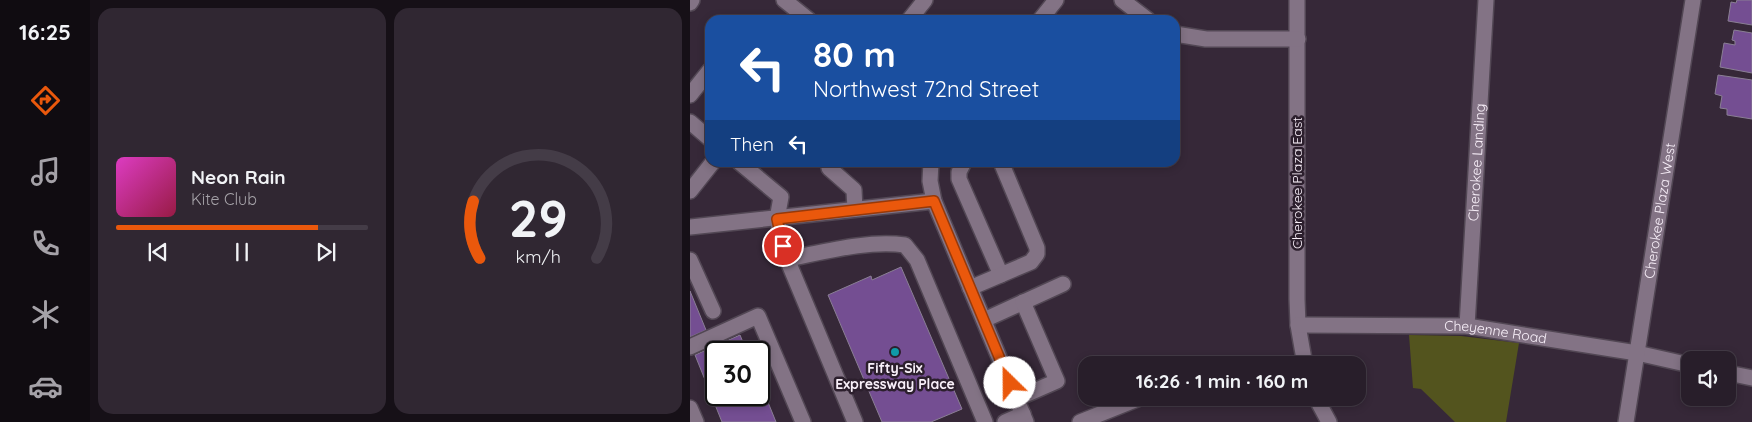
<!DOCTYPE html>
<html lang="en">
<head>
<meta charset="utf-8">
<style>
  body { margin:0; font-family:Quicksand,sans-serif; background:#302732; color:#f1f3f6; height:100vh; display:flex; flex-direction:column; font-size:19px; white-space:nowrap }
  * { box-sizing:border-box; margin:0 }
  p { font-size:16px; color:#a5a2a8 }
  .icon { flex:none; width:28px; height:28px; fill:none; stroke:currentColor; stroke-width:2; stroke-linecap:round; stroke-linejoin:round }
  .map { position:relative; flex:1; overflow:hidden }
  .sheet { display:flex; flex-direction:column; gap:8px; padding:8px; background:#161017; width:600px }
  .sheet>* { flex:none }
  .guide { position:absolute; left:15px; top:15px; width:475px; height:152px; border-radius:15px; box-shadow:0 2px 8px #0003,0 0 0 1px #443c47; background:#1a4fa0; color:#fff; overflow:hidden }
  .fabs { position:absolute; left:991px; top:351px; display:grid; gap:10px }
  .fabs a { display:grid; place-items:center; width:55px; height:55px; border-radius:10px; background:#281e2a; box-shadow:0 2px 8px #0003,0 0 0 1px #443c47; font-size:25px }
  .speed { position:absolute; left:15px; top:341px; display:flex; gap:10px; font-size:25px; font-weight:700; text-align:center }
  .speed>* { display:grid; place-content:center; width:65px; height:65px; border-radius:50%; background:#281e2a; box-shadow:0 2px 8px #0003,0 0 0 1px #443c47; line-height:1 }
  .speed .limit { border:2px solid #111; border-radius:8px; background:#fff; color:#111 }
  .pin { position:absolute; display:grid; place-items:center; width:42px; height:42px; color:#fff; margin:-21px; border:2px solid #fff; border-radius:50%; box-shadow:0 1px 5px #0007 }
  .me { position:absolute; width:55px; margin:-28px; rotate:337deg; stroke-linejoin:round; filter:drop-shadow(0 0 4px #0008) }
  .turn { display:flex; align-items:center; gap:18px; height:105px; padding:0 25px; font-size:22px }
  .turn .icon { width:65px; height:65px; stroke-width:2.5 }
  .turn b { display:block; font-size:35px; line-height:42px }
  .then { display:flex; align-items:center; height:48px; padding:0 25px; background:#0003; gap:10px; font-size:19px }
  .sheet .tile { flex:1; display:flex; flex-direction:column; justify-content:center; gap:8px; min-width:0; padding:0 18px; border-radius:15px; background:#302732 }
  .sheet .dial { align-items:center; gap:0 }
  .dial svg { height:130px; overflow:visible; fill:none; stroke:#443c47; stroke-width:7; stroke-linecap:round; text-anchor:middle }
  .dial text { fill:#f1f3f6; stroke:none }
  .song { display:flex; align-items:center; gap:15px }
  .cover { width:60px; height:60px; border-radius:8px; background:linear-gradient(135deg,hsl(310 70% 55%),hsl(340 70% 35%)) }
  .played { height:5px; border-radius:2px; background:linear-gradient(90deg,#ea580c 80%,#443c47 80%) }
  .keys { display:flex; justify-content:space-around; direction:ltr }
  .sheet .tiles { flex:1; display:grid; gap:8px; grid-template-columns:repeat(2,1fr) }
  .trip { position:absolute; left:388px; top:356px; width:288px; height:50px; border-radius:15px; background:#281e2a; box-shadow:0 2px 8px #0003,0 0 0 1px #443c47; font-weight:700; line-height:50px; text-align:center }
  main { display:flex; flex:1; min-height:0 }
  .tab-bar { display:flex; flex-direction:column; width:90px; justify-content:space-around; align-items:center; background:#100c11; color:#a5a2a8 }
  .tab-bar .icon { width:35px; height:35px }
  .tab-bar .current { color:#ea580c }
  .tab-bar b { font-size:22px; color:#f1f3f6 }
  .map>svg:first-child { display:block }
  .green { fill:#53541e }
  .building { fill:#744e92; stroke:#8a7f94 }
  .lines { fill:none; stroke-linecap:round; stroke-linejoin:round }
  .minor-casing { stroke:#524754; stroke-width:18 }
  .minor { stroke:#837385; stroke-width:15 }
  .route-casing { stroke:#983908; stroke-width:12 }
  .route { stroke:#ea580c; stroke-width:9 }
  .culture-dot { fill:#0f9aa8; stroke:#2c1f2d; stroke-width:2 }
  .labels { text-anchor:middle; dominant-baseline:central; stroke-width:5; stroke-linejoin:round; paint-order:stroke }
  .street-label { font-size:14px; fill:#f9f0fa; stroke:#2c1f2d }
  .poi-label { font-size:14px; font-weight:bold; fill:#f9f0fa; stroke:#2c1f2d }
</style>
</head>
<body>
<main>
<nav class="tab-bar">
<b>16:25</b>
<svg class="icon current" aria-label="directions" viewBox="0 0 24 24"><path d="M12 3l9 9-9 9-9-9zM9 14v-3h6M13 9l2 2-2 2"/></svg>
<svg class="icon" aria-label="music" viewBox="0 0 24 24"><path d="M9 18V5l10-2v13"/><circle cx="6" cy="18" r="3"/><circle cx="16" cy="16" r="3"/></svg>
<svg class="icon" aria-label="phone" viewBox="0 0 24 24"><path d="M5 4h4l2 5-3 2q2 4 5 5l2-3 5 2v4C11 20 4 13 5 4z"/></svg>
<svg class="icon" aria-label="climate" viewBox="0 0 24 24"><path d="M12 3v18M4 7l16 10M4 17L20 7"/></svg>
<svg class="icon" aria-label="car" viewBox="0 0 24 24"><path d="M5 17H2v-5l4-1 3-4h7l3 4 3 1v5h-3M9 17h6M6 11h13"/><circle cx="7" cy="17" r="2"/><circle cx="17" cy="17" r="2"/></svg>
</nav>
<section class="sheet">
<div class="tiles">
<div class="tile">
<div class="song"><i class="cover"></i><div><b>Neon Rain</b><p>Kite Club</p></div></div>
<div class="played"></div>
<div class="keys"><svg class="icon" aria-label="previous" viewBox="0 0 24 24"><path d="M18 5L8 12l10 7zM5 5v14"/></svg><svg class="icon" aria-label="pause" viewBox="0 0 24 24"><path d="M8 5v14M16 5v14"/></svg><svg class="icon" aria-label="next" viewBox="0 0 24 24"><path d="M6 5l10 7-10 7zM19 5v14"/></svg></div>
</div>
<div class="tile dial"><svg viewBox="0 0 100 80">
<path d="M14 69A42 42 0 1 1 86 69"/>
<path d="M14 69A42 42 0 0 1 10 34" stroke="#ea580c"/>
<text x="50" y="56" font-size="32" font-weight="700">29</text>
<text x="50" y="72" font-size="11">km/h</text>
</svg></div>
</div>
</section>
<div class="map">
<svg width="1062" height="422" viewBox="0 0 1062 422">
  <rect width="100%" height="100%" fill="#362838"/>
  <path class="green" d="M719,335L771,336L829,343L816,422H765L731,389L723,388Z"/>
  <path class="building" d="M1047,0H1062V25L1038,21L1041,2L1046,3Z
    M1044,30L1062,33V73L1030,67L1034,43L1045,45V41L1042,40Z
    M1028,75L1062,80V119L1037,115V109L1030,108L1032,96L1025,94Z
    M211,267L272,409L241,422H192L138,295L181,276L182,280Z
    M0,291L16,330L0,337Z
    M50,335L57,352H26V395H69V380L86,422H32L5,355Z"/>
  <g class="lines">
    <g class="minor-casing">
      <g id="minor">
        <path d="M94,0L119,20"/>
        <path d="M432,0L458,20"/>
        <path d="M607,0V299L608,325L615,365"/>
        <path d="M0,3L2,0"/>
        <path d="M219,20L235,0"/>
        <path d="M350,20L366,0"/>
        <path d="M485,34L516,39H608"/>
        <path d="M0,95L20,70"/>
        <path d="M0,122L20,139"/>
        <path d="M49,162L91,197L87,219L97,259"/>
        <path d="M241,162L240,181L244,201L336,422"/>
        <path d="M274,162L269,172V179L311,275"/>
        <path d="M139,168L164,190L165,209"/>
        <path d="M0,191L23,162"/>
        <path d="M0,227L244,201"/>
        <path d="M0,260L23,311"/>
        <path d="M280,288L341,262L347,254V248L311,162"/>
        <path d="M294,320L373,284"/>
        <path id="s1" d="M608,325L777,326L947,353L1000,365"/>
        <path id="s2" d="M777,326L796,0"/>
        <path d="M0,347L68,316L113,422"/>
        <path d="M1038,373L1062,378"/>
        <path d="M626,398L639,422"/>
        <path d="M326,399L367,381L333,302"/>
        <path d="M0,408L6,422"/>
        <path d="M165,422L97,259C134,252 177,240 215,245L227,260L295,422"/>
        <path d="M315,422L333,414"/>
        <path d="M390,422L450,398"/>
        <path id="s3" d="M936,422L1003,0"/>
      </g>
    </g>
    <use href="#minor" class="minor"/>
  </g>
  <g class="lines">
    <g class="route-casing">
      <path id="route" d="M93,246L87,219L244,201L320,383"/>
    </g>
    <use href="#route" class="route"/>
  </g>
  <circle class="culture-dot" cx="205" cy="352" r="5"/>
  <g class="labels">
    <g class="street-label">
      <text stroke="none"><textPath href="#s2" startOffset="164">Cherokee Landing</textPath></text>
      <text transform="translate(607 183) rotate(-90)">Cherokee Plaza East</text>
      <text stroke="none"><textPath href="#s3" startOffset="214">Cherokee Plaza West</textPath></text>
      <text stroke="none"><textPath href="#s1" startOffset="198">Cheyenne Road</textPath></text>
    </g>
    <g class="poi-label">
      <text x="205" y="368">Fifty-Six<tspan x="205" dy="16">Expressway Place</tspan></text>
    </g>
  </g>
</svg>
<div class="fabs">
<a><svg class="icon" aria-label="sound" viewBox="0 0 24 24"><path d="M4 9h4l5-4v14l-5-4H4zM17 9q2 3 0 6"/></svg></a>
</div>
<div class="speed"><div class="limit">30</div></div>
<div class="pin" style="left:93px;top:246px;background:#d93025"><svg class="icon" aria-label="arrive" viewBox="0 0 24 24"><path d="M6 21V4h12l-3 4 3 4H6"/></svg></div>
<svg class="me" style="left:320px;top:383px" viewBox="-20 -20 40 40"><circle r="19" fill="#fff"/><path d="M0-13L10 11 0 6-10 11z" fill="#ea580c"/></svg>
<div class="trip">16:26 · 1 min · 160 m</div>
<div class="guide">
<div class="turn"><svg class="icon" aria-label="left" viewBox="0 0 24 24"><path d="M17 20v-9H6M10 6l-5 5 5 5"/></svg><div><b>80 m</b>Northwest 72nd Street</div></div>
<div class="then">Then<svg class="icon" aria-label="left" viewBox="0 0 24 24"><path d="M17 20v-9H6M10 6l-5 5 5 5"/></svg></div>
</div>
</div>
</main>
</body>
</html>
